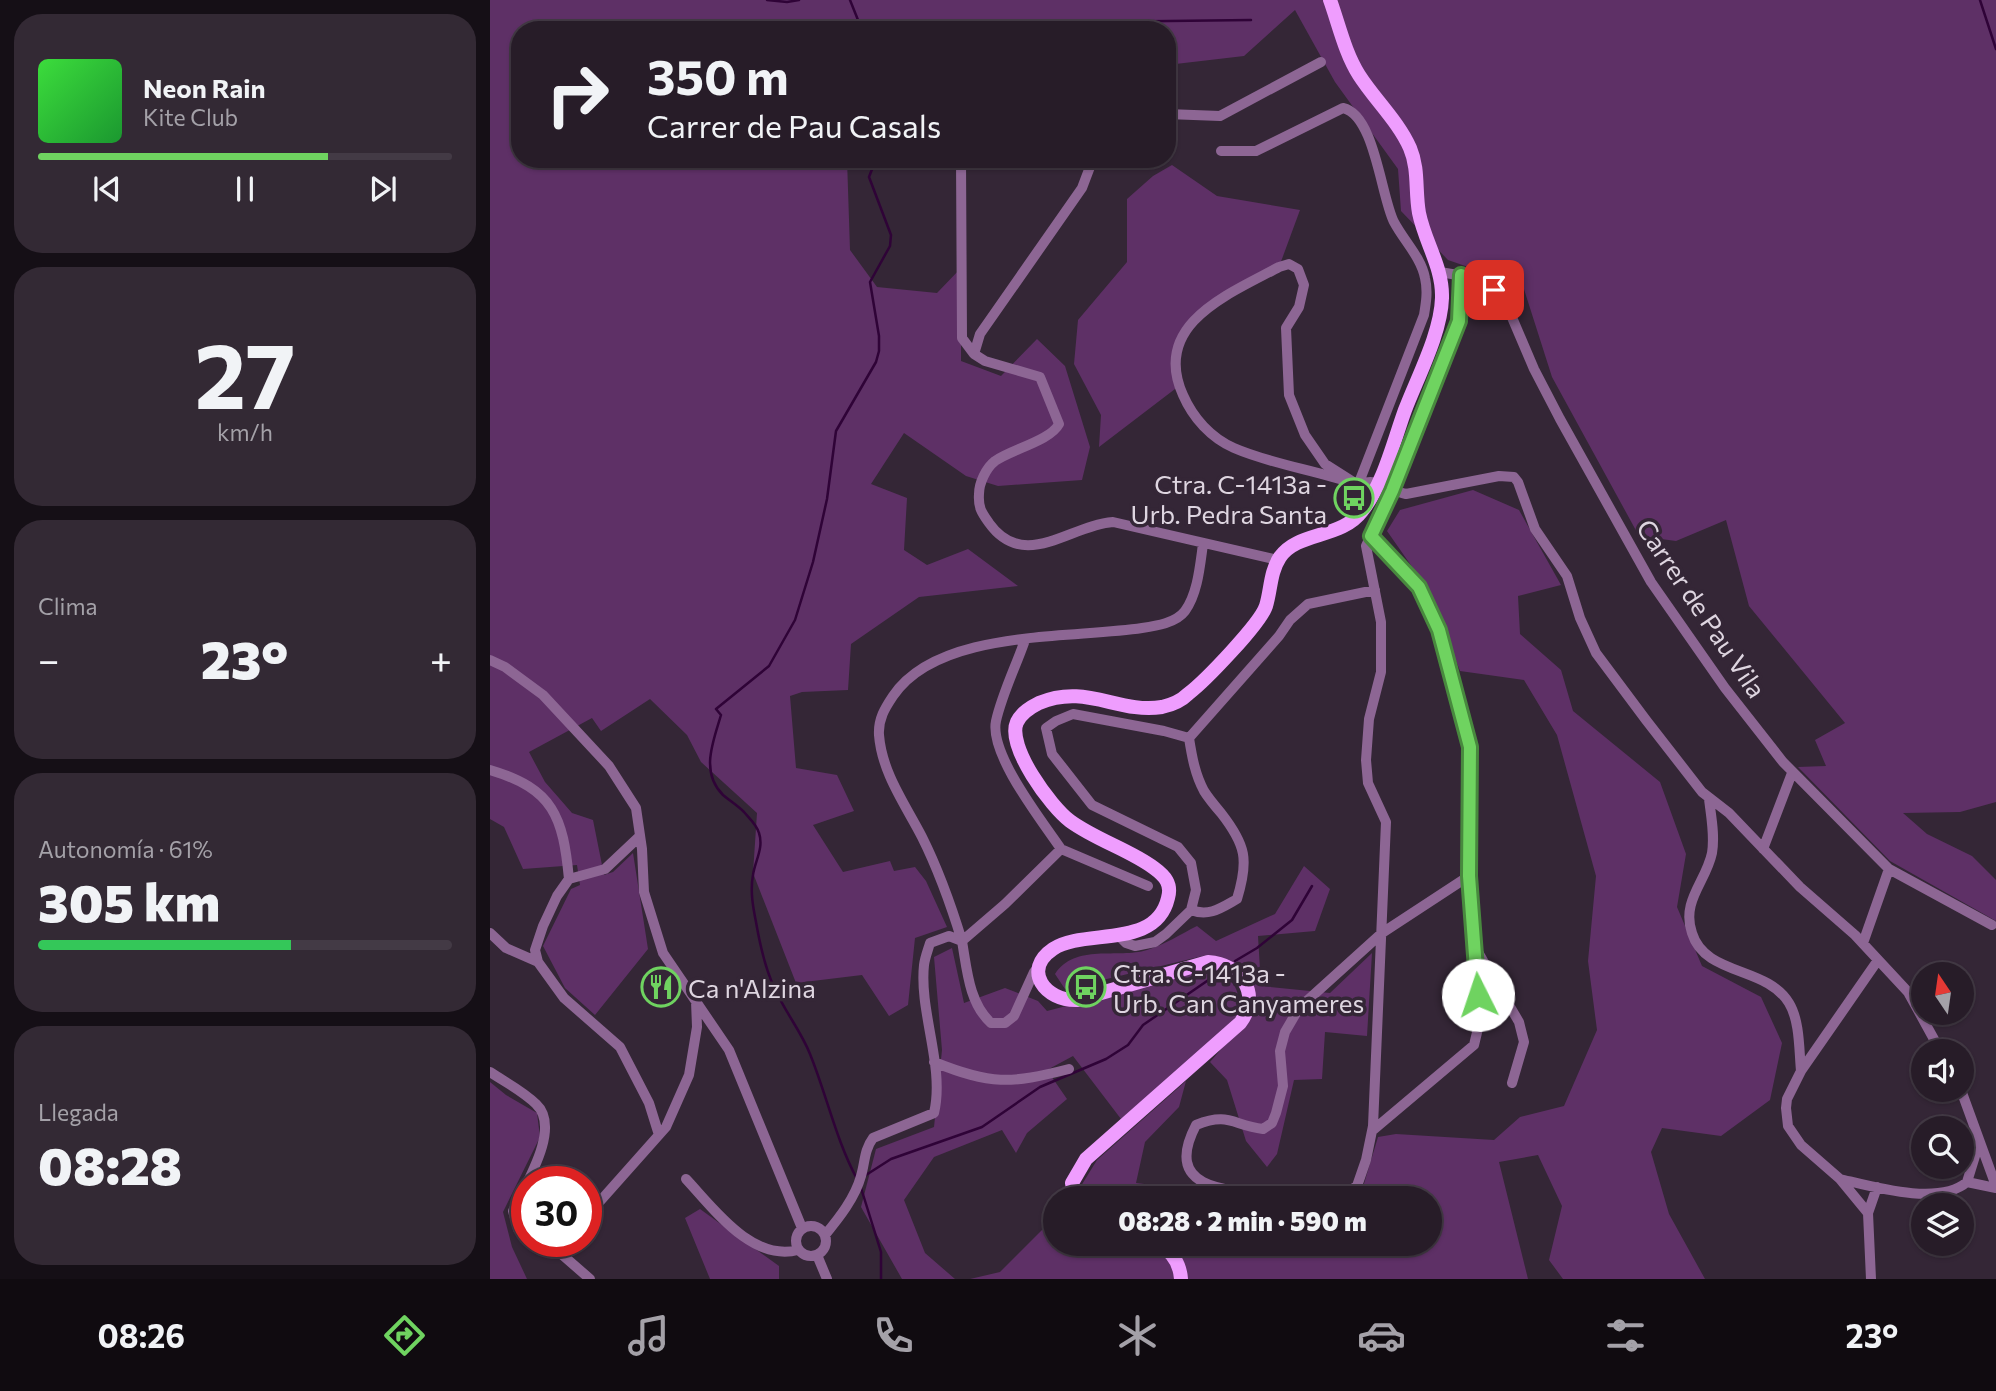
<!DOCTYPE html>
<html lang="es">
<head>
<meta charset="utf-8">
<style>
  body { margin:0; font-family:Commissioner,sans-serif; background:#332934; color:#f1f3f6; height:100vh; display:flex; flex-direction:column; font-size:26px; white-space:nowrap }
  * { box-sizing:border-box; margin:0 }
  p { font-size:23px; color:#a4a1a8 }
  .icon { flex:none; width:38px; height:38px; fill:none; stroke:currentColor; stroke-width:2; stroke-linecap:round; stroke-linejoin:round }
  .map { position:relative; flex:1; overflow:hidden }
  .panel { display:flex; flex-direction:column; gap:14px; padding:14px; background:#150f16; width:490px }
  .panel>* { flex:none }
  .top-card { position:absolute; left:21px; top:21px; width:665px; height:147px; border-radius:28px; box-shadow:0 2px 5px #0004,0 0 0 2px #433a45; background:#271c28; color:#f1f3f6; overflow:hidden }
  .needle { width:46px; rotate:347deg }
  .controls { position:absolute; left:1421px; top:962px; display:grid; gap:14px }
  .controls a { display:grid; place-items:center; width:63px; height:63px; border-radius:50%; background:#271c28; box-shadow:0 2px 5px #0004,0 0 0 2px #433a45; font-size:35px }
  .speed { position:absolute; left:21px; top:1166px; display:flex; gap:14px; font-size:35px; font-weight:700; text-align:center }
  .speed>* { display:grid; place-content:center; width:91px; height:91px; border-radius:50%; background:#271c28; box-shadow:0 2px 5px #0004,0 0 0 2px #433a45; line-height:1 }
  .speed .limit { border:10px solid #d22; background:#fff; color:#111 }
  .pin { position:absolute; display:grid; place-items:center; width:60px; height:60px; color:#fff; margin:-30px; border-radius:14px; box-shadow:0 4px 10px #0006 }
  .me { position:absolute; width:77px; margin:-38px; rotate:356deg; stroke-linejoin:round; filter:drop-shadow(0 0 5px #0008) }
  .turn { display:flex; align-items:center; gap:24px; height:147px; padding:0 21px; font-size:32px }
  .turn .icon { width:91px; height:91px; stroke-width:2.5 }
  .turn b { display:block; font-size:49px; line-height:60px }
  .big { font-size:52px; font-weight:800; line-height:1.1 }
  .panel .card { flex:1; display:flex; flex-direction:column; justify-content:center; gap:10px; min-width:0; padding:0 24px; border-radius:28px; background:#332934 }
  .panel .dial { align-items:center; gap:0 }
  .dial b { font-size:91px; line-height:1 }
  .song { display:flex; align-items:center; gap:21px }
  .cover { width:84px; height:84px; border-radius:10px; background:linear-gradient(135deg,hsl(120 70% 55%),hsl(130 70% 35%)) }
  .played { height:7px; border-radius:4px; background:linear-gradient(90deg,#6fd360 70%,#433a45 70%) }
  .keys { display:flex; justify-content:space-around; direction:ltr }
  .heat { display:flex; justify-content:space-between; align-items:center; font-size:38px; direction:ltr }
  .charge { height:10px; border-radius:5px; background:linear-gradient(90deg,#34c759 61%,#433a45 0) }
  .trip { position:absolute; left:553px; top:1186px; width:399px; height:70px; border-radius:35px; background:#271c28; box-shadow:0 2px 5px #0004,0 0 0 2px #433a45; font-weight:800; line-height:70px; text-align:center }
  .tab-bar { display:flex; height:112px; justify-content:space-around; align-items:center; background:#100b10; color:#a4a1a8 }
  .tab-bar .icon { width:49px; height:49px }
  .tab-bar .selected { color:#6fd360 }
  .tab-bar b { font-size:32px; color:#f1f3f6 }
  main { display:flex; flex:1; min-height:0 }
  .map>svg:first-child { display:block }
  .green { fill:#5e3066 }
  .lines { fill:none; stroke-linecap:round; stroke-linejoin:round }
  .stream { stroke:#2f0337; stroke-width:2.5 }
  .minor { stroke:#8d6694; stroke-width:10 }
  .major { stroke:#ef9dfe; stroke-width:14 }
  .route-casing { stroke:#48893e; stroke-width:18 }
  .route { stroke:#6fd360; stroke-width:12 }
  .labels { text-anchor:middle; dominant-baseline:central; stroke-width:7; stroke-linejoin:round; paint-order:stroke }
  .poi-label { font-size:26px; fill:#ded5e0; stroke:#342636; text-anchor:start }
  .street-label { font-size:26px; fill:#ded5e0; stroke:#342636 }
</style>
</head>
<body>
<main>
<section class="panel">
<div class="card">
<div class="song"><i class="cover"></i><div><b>Neon Rain</b><p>Kite Club</p></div></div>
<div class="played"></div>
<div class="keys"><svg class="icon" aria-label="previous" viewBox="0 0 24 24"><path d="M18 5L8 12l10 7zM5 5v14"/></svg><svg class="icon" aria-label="pause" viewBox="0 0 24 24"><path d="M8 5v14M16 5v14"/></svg><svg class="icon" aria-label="next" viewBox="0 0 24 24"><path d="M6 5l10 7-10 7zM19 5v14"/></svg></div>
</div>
<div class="card dial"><b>27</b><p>km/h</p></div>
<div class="card"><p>Clima</p>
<div class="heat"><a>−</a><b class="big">23°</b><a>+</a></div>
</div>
<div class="card"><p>Autonomía · 61%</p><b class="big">305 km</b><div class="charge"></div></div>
<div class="card"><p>Llegada</p><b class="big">08:28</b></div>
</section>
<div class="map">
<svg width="1506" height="1279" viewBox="0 0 1506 1279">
  <rect width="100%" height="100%" fill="#342636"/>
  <path class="green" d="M0,0H1506V802L1470,812L1413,813L1437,834L1482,856L1506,880V921L1400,861L1308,767L1336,766L1325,740L1355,723L1259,606L1236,520L1186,541L1149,536L1062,377L1033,286L958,260L911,211L908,169L845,82L805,10L754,56L677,65V30H30V159H357L360,250L387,287L447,293L471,268V361L511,376L547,339L575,366L600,447L592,480L508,486L476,476L414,433L381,484L417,498L414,550L437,565L478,549L528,586L429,597L361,644L358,690L312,692L300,696L306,768L347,775L364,811L323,825L353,872L400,861L404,871L425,867L436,881L457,927L425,938L418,1005L399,1016L372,975L306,983L263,873L267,813L211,762L197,735L160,699L111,731L102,718L39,752L55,782L82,813L103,820L114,875L123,872L143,853L158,949L105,1015L75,988L53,946L81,889L90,885L87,865L33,869L14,827L0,819Z
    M682,165L727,196L810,210L789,267L721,304L688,345L685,389L609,447L611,415L584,364L588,320L637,262V199L663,176Z
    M983,490L1029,510L1071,585L1028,596L1030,634L1071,670L1083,711L1170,782L1196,854L1187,907L1212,966L1271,997L1292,1043L1280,1100L1231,1136L1172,1128L1161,1152L1179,1214L1215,1279H1073L1059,1260L1072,1206L1048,1155L1009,1162L1038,1279H480L510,1272L565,1217V1244H940V1199H858L873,1187L888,1137L906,1134L1004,1140L1030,1117L1074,1106L1107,1030L1098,961L1106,876L1067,735L1034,680L970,671L939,591L897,531L910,510Z
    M814,866L840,889L825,931L768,936L771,986L840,993L882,953L877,1036L835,1032L832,1079L804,1080L787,1154L777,1167L756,1141L737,1080L720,1062L766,1009L754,978L717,955L575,989L565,974C585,943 628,959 657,950C674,945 691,934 707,926L726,941L785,914Z
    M462,948L474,1003L515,988L548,1001L557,1011L711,971C740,977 749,980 750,1012L732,1033L631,1119L583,1056L557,1070L577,1099L537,1133L526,1153L512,1130L444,1157L414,1200L435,1253L465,1279H412L371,1207L386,1149L444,1127L452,1050L444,957Z
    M696,1081L689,1107L655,1142L646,1183L696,1189L695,1199H594L591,1186L607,1160Z
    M0,1082L16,1095L47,1113L50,1137L13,1212L22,1247L37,1279H0Z
    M210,1209L289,1266V1279H220L195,1218Z"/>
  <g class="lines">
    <path class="stream" d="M277,0L297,2L309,0
      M360,0L372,30
      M1490,0L1506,49
      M502,30L596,22L761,20
      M745,961L767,948L802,920L822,886
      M376,1175L401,1159L492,1127L550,1087L616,1059L638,1045L653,1025L733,970
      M367,1179C346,1140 337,1096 320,1054C311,1031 295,1012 285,989C275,969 270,945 266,922C263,907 260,891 263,875C265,861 274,848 269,833C267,825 259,818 254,812C247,805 240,801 233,795C210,772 223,742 231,715L226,709L279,666L305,620L323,562L337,499L346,431L386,362L389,351V336L380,282L400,246L401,235L379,177L386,159
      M371,1188L391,1252V1279"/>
    <path class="minor" d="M677,114L730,116L831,62
      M731,151H766L853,108C885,115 891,197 904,222C914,241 931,257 935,278C938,291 936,303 934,315L868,485
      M471,159L472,338L484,354
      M603,159L592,188L490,334L484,354L495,361L550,377L569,424C560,441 522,449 505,461C496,468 489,483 489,494C488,508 492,513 499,523C534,572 580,525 623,522L788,560
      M799,264L808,269L814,285L809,307L796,328L799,395L815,435L835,464L868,485C827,470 783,465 744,448C721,438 703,418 693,395C661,324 739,294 789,267Z
      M950,272L979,277L1004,290L1015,301L1044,369L1070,419L1161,582L1235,688L1293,762L1399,869L1502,925
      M970,275L969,321L902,491L876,546L891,622V672L879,719L876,760L878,783L896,822L883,1126L876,1160L867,1186L852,1196C829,1195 805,1194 782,1193C737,1191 672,1190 706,1125C739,1112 742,1125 773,1129L782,1123L786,1113L793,1086L790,1051L795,1032L809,1008L892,933L979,876
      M868,485C887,476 897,490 916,494L1009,476L1024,477L1028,482L1045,529L1077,576L1090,618L1106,653L1156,720L1212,792L1239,813L1310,887L1365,935L1418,992L1451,1052
      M881,536L929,587L949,630L980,747L979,876L990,1020L984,1045L882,1131
      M535,640C526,666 512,694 506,721C499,754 552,821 571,849
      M0,660L15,667L53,695L119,766L146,808L152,849L154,892L173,953L239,1050L312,1228
      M699,738L789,636L800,620L818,604L885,590
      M699,738C702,757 705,774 714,791C719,799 725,806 731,813C756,845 759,860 747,899C731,908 719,917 701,910
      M0,770C64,789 73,817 79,879
      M1219,799C1221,816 1225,835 1222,853C1216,882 1191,901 1202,933C1215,976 1277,966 1299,1003C1310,1021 1309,1050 1311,1071
      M1273,849L1302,773
      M658,886L571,849L515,904L472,941C461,905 449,871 432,837C415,804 392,773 389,735C388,719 395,708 403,696C448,629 579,639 652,628C666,626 686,623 695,611C708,593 710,565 713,544
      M0,933L16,948L48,962L74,998L130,1047L159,1103L169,1135
      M629,936L636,943L645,946L665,942L676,934L701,910L706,890L701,863L688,847L602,805L562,754L556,728L566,721L583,714L674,731L699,738
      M1373,943L1399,869
      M985,947L1029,1022L1034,1042L1022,1083
      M48,962L45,950L53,926L67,896L79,879L115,869L150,836
      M444,1062C501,1085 520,1084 579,1069
      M0,1072C15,1082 33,1091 46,1104C72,1128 35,1185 23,1211L28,1229L37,1237
      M1471,1090L1506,1186
      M196,1179C224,1209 262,1262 308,1250
      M1350,1179C1384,1187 1449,1206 1477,1182L1489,1143
      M1477,1182L1506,1188
      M1378,1213L1350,1179L1311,1145L1298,1126L1296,1108L1297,1099L1311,1071L1388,960
      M96,1217L176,1127L199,1075L207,1027L206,1001
      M306 1241a15 15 0 1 1 30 0a15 15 0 1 1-30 0Z
      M335,1235C349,1218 365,1198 371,1176C375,1163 374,1150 383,1138L444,1113C455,1067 429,1012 434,965C435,957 438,950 440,943L459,936L472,941C477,970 479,1003 501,1023H515L524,1016L544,972L549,967
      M41,1241L69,1252L100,1279
      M327,1255L337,1279
      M1381,1279L1378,1213L1387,1187"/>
    <path class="major" d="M585,1199L582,1183L596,1159L750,1023C772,994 751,964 718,962L587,1000C555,1001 532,970 563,949C594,928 666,950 678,898C682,884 675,876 664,868C640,850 606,840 580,821C561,807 516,746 527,722C532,712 541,707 549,703C596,683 628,714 672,707C681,705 692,700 698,694C715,681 770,624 776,606C781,590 780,572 790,557C808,531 851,539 872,511C894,483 903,443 915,410C928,376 951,333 952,298C953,267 935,243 929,213C925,191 929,169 920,148C908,121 885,100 869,75C855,53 849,25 840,0
      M668,1244C682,1251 690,1264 691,1279"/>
  </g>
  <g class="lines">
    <g class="route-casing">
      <path id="route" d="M988,995L979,876L980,747L949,630L929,587L881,536L902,491L969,321L971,275L1004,290"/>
    </g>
    <use href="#route" class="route"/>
  </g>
  <defs>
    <g id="bus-ring" transform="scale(2.0125)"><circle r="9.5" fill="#342636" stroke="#6fd360" stroke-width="1.5"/><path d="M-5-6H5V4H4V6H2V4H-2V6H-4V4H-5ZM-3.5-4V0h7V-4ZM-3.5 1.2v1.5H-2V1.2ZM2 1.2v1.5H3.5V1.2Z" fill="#6fd360"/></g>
    <g id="restaurant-ring" transform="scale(2.0125)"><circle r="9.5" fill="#342636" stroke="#6fd360" stroke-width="1.5"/><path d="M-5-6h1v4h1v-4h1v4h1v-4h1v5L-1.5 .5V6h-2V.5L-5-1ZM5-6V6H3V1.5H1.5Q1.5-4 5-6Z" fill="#6fd360"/></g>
  </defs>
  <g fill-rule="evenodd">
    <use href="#bus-ring" x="864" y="498"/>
    <use href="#restaurant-ring" x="171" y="987"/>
    <use href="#bus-ring" x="596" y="987"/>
  </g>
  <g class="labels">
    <g class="poi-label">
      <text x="837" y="483" text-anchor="end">Ctra. C-1413a -<tspan x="837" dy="30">Urb. Pedra Santa</tspan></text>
      <text x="623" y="972">Ctra. C-1413a -<tspan x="623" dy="30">Urb. Can Canyameres</tspan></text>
      <text x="198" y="987">Ca n'Alzina</text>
    </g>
    <g class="street-label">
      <text transform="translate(1212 608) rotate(56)">Carrer de Pau Vila</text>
    </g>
  </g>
</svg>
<div class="controls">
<a><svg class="needle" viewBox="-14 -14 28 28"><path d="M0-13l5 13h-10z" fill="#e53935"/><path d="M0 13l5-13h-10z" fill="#a4a1a8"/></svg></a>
<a><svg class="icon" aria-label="sound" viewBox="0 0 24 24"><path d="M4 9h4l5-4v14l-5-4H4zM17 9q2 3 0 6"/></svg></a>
<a><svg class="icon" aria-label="search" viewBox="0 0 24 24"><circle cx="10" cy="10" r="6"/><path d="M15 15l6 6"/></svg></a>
<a><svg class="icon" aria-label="layers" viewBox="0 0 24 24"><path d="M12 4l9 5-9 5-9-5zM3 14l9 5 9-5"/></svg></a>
</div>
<div class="speed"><div class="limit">30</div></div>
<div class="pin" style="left:1004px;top:290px;background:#d93025"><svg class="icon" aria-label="arrive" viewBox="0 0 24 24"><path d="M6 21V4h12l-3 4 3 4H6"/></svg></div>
<svg class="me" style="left:988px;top:995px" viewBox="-20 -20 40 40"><circle r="19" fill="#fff"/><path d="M0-13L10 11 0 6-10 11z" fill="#6fd360"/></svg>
<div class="trip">08:28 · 2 min · 590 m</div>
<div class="top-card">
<div class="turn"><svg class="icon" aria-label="right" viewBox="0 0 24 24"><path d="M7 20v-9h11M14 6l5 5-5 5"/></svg><div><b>350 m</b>Carrer de Pau Casals</div></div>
</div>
</div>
</main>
<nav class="tab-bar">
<b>08:26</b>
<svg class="icon selected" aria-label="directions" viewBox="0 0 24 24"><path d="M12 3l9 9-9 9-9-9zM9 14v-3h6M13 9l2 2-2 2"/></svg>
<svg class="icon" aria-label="music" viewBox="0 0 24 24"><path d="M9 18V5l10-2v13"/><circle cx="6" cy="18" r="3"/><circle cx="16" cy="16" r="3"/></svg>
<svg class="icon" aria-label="phone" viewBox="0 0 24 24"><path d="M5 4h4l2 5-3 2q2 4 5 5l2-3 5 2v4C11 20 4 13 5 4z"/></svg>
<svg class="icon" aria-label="climate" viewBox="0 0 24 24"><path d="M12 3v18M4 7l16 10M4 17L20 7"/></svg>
<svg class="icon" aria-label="car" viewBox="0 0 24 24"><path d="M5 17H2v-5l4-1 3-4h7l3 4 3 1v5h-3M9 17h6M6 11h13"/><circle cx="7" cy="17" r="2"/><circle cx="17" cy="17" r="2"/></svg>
<svg class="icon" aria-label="filters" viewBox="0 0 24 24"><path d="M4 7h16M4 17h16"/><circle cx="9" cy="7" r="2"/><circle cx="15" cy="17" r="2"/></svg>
<b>23°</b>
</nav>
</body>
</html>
